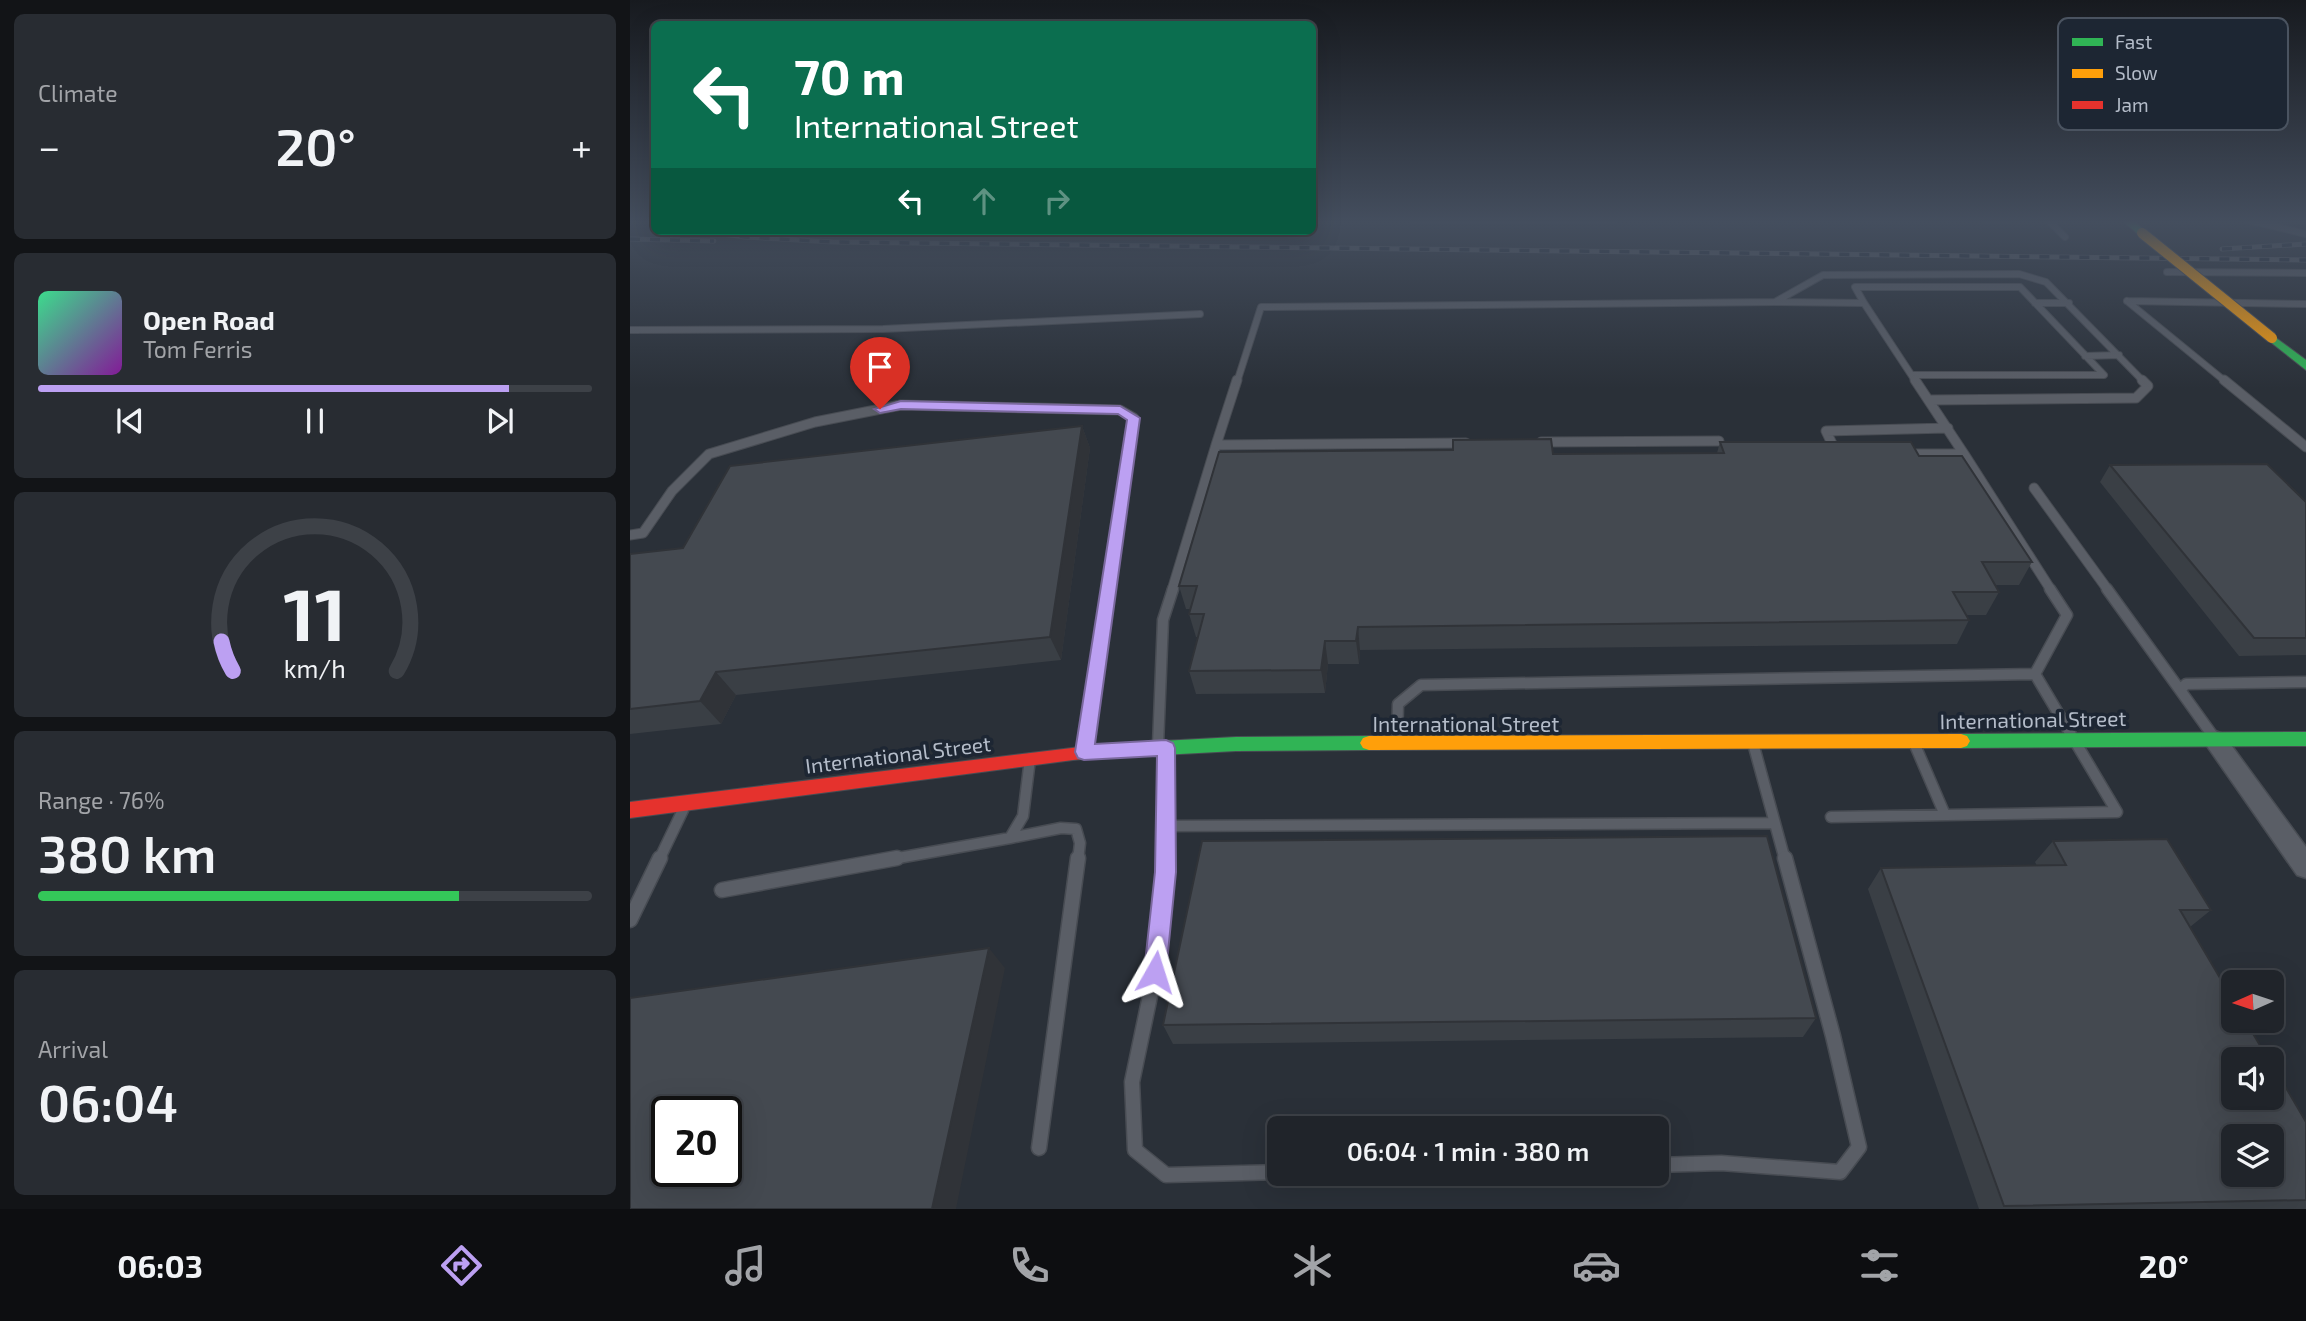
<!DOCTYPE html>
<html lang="en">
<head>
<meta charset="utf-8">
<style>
  body { margin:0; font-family:"Exo 2",sans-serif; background:#282c32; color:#f1f3f6; height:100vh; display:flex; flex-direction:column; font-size:26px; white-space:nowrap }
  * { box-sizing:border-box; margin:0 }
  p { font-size:23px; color:#a2a4a8 }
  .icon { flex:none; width:38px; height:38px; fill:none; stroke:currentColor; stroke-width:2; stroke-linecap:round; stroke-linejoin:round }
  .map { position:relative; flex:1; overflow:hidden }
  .drawer { display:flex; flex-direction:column; gap:14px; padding:14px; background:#121417; width:630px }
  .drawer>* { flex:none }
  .guide { position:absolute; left:21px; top:21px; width:665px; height:214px; border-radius:10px; box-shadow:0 7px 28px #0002,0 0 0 2px #3d4147; background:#0b6e4f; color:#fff; overflow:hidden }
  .needle { width:46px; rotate:267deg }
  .controls { position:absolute; left:1591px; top:970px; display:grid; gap:14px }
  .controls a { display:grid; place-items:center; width:63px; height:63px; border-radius:10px; background:#20242a; box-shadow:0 7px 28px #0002,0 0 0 2px #3d4147; font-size:35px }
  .speed { position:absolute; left:21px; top:1096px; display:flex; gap:14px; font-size:35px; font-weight:700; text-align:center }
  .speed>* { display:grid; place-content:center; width:91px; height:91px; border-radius:50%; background:#20242a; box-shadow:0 7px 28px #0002,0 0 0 2px #3d4147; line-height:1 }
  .speed .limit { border:4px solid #111; border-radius:10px; background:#fff; color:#111 }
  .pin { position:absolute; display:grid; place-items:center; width:60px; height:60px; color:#fff; margin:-72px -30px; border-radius:50% 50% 50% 0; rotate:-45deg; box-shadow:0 0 7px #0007 }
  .pin .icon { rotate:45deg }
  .me { position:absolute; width:77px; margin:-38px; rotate:6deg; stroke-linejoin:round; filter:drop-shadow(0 0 5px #0008) }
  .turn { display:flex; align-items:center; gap:24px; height:147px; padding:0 28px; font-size:32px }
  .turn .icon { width:91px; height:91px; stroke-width:2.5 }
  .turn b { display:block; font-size:49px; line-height:60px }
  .lanes { display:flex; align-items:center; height:66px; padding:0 28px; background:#0003; justify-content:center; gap:35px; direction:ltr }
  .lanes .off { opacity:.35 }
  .big { font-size:52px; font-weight:600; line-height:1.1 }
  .drawer .card { flex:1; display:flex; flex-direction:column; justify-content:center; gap:10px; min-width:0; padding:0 24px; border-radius:10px; background:#282c32 }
  .drawer .dial { align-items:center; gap:0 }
  .dial svg { height:182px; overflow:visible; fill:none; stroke:#3d4147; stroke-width:7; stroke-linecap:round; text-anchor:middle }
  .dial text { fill:#f1f3f6; stroke:none }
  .song { display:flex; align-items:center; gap:21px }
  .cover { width:84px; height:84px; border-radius:10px; background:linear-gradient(135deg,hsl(150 70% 55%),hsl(290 70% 35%)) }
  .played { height:7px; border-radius:4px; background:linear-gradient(90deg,#bca0f2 85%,#3d4147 85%) }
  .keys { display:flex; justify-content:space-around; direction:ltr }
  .heat { display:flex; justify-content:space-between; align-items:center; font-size:38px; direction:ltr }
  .charge { height:10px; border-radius:5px; background:linear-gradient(90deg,#34c759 76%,#3d4147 0) }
  .trip { position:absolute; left:637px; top:1116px; width:402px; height:70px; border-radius:10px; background:#20242a; box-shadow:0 7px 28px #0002,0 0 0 2px #3d4147; font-weight:600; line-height:70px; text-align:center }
  .dock { display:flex; height:112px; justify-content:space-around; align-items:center; background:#0d0e11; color:#a2a4a8 }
  .dock .icon { width:49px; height:49px }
  .dock .on { color:#bca0f2 }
  .dock b { font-size:32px; color:#f1f3f6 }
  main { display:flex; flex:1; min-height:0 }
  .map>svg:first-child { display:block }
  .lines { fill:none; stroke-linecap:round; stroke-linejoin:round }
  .lane-far3-casing { stroke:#484c53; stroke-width:8 }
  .lane-far2-casing { stroke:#484c53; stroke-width:11 }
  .lane-far1-casing { stroke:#484c53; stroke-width:13 }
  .lane-casing { stroke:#484c53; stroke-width:17 }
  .street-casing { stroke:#484c53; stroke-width:3 }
  .fast-casing { stroke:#484c53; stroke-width:2 }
  .slow-casing { stroke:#484c53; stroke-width:2 }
  .jam-casing { stroke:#484c53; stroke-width:2 }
  .lane-far3 { stroke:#5a5e66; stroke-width:6 }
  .lane-far2 { stroke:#5a5e66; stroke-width:9 }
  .lane-far1 { stroke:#5a5e66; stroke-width:10 }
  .lane { stroke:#5a5e66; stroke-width:14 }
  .street { fill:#5a5e66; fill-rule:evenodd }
  .fast { fill:#30b455; fill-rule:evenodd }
  .slow { fill:#ff9f0a; fill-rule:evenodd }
  .jam { fill:#e5322d; fill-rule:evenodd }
  .rail-casing { stroke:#595d64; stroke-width:5 }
  .rail { stroke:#1d2633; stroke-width:3.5; stroke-dasharray:10; stroke-linecap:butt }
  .slow-bridge-casing { stroke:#484c55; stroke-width:12; stroke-linecap:butt }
  .slow-bridge { stroke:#ff9f0a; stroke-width:10 }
  .wall { fill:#3a3f45 }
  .shaded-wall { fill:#303338 }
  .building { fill:#444950; stroke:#303338; stroke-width:2; fill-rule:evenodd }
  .route { fill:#bca0f2; stroke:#7a689d; stroke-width:2 }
  .labels { text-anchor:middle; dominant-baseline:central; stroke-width:7; stroke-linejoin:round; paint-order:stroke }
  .street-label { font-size:21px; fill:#b4bcc9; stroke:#1d2633 }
  .key { fill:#1d2633; stroke:#4a5360; stroke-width:2 }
  .key-label { font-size:19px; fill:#b4bcc9 }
</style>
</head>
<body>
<main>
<section class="drawer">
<div class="card"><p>Climate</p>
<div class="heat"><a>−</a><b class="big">20°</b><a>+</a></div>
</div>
<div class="card">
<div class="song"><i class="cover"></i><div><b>Open Road</b><p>Tom Ferris</p></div></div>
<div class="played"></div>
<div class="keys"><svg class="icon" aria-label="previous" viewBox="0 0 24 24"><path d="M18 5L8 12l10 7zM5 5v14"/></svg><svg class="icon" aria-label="pause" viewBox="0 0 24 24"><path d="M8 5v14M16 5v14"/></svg><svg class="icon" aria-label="next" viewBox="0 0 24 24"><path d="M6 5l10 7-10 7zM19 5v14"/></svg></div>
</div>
<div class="card dial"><svg viewBox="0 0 100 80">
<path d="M14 69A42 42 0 1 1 86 69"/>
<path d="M14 69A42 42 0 0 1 9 56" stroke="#bca0f2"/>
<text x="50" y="56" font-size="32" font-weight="700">11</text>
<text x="50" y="72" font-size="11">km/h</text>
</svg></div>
<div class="card"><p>Range · 76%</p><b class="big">380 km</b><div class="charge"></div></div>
<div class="card"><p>Arrival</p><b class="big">06:04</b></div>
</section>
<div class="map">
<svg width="1676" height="1209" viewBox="0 0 1676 1209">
  <rect width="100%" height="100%" fill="#2a3038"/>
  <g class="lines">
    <g class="lane-far3-casing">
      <path id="lane-far3" d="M783,220H983
        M1418,220L1435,237
        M1618,220L1676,234
        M1537,272L1676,273
        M1497,301L1596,382
        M1497,301L1676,304
        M1146,302L1234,303L1286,382
        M1234,303L1225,287H1390L1474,375H1283
        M1405,303H1439
        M0,330L253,329L570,314
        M1455,356L1489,355
        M607,382L631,307L1145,302L1193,275L1389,274L1416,282L1514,382"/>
    </g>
    <g class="lane-far2-casing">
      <path id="lane-far2" d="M1285,380L1334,454
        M1594,380L1676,447
        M1300,400L1506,398L1518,386L1512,380
        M911,442L1089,441
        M586,445L607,380
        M1206,452L1196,431L1318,428
        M1276,454H1334L1421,590
        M1404,488L1478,590
        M0,535L13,533L42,491L79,454L185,422L271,405L490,410L504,418L478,590
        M542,590L586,445L836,443"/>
    </g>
    <g class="lane-far1-casing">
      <path id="lane-far1" d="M1477,589L1550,690
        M1583,736L1550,690L1556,684L1676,682
        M1123,743L1155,860
        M767,744L768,704L791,685L1405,674
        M528,745L533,620L543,589
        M1285,745L1315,815
        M536,750V860
        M454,752L478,589
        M1201,817L1487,812L1405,674L1437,615L1420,589
        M536,826L1144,823
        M380,838L431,828L446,829L450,843L448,860
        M29,860L53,810
        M257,860L380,838L393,816L400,759"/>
    </g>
    <g class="lane-casing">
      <path id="lane" d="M536,858L525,972L502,1082L505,1150L536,1175L649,1172
        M92,890L267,858
        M0,920L30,858
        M409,1148L448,858
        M1027,1165L1091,1163L1210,1172L1229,1147L1203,1036L1155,858"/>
    </g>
    <g class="street-casing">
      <path id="street" d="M1585,731L1593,734L1676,847V878L1667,875L1577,746L1574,740L1577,734Z"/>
    </g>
    <g class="fast-casing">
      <path id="fast" d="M1492,220H1503L1517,233L1509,235Z
        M1642,335L1676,360V370L1638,340L1636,338Z
        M1676,732V746L1331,748L1325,746L1322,741L1325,736L1331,734Z
        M739,736L745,738L748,743L745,748L739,750L606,751L475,758L469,756L466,751L469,746L475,744L606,737Z"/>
    </g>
    <g class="slow-casing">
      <path id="slow" d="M1331,734L1337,736L1340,741L1337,746L1331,748L739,750L733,748L730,743L733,738L739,736Z"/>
    </g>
    <g class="jam-casing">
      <path id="jam" d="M475,744L481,746L484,751L481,756L443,760L0,818V802Z"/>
    </g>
    <use href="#lane-far3" class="lane-far3"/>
    <use href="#lane-far2" class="lane-far2"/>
    <use href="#lane-far1" class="lane-far1"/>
    <use href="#lane" class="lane"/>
    <use href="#street" class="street"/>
    <use href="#fast" class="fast"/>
    <use href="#slow" class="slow"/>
    <use href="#jam" class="jam"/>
    <g class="rail-casing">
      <path id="rail" d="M19,220L24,222
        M70,231L115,237L203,242L1676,260
        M0,239L84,241
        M1592,249L1676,244"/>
    </g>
    <use href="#rail" class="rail"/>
    <g class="slow-bridge-casing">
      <path id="slow-bridge" d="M1512,233L1642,338"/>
    </g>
    <use href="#slow-bridge" class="slow-bridge"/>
  </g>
  <path class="wall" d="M1352,220H1380L1379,224H1355Z
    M452,426L460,448L431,660L106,695L91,724L0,734V554L53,548Z
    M1090,442L1289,456L1402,562L1389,585H1366L1369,592L1356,615H1336L1339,620L1327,644L730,650L729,664H698L695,693L566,694L559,671L568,637H566L559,614L561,609H556L549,586L923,454L1087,453Z
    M1480,465L1676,502V655L1609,656L1470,482Z
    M1423,841L1581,910L1560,927L1676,1122V1209H1349L1238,889L1251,868L1407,866L1405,862Z
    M1186,1018L1173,1037L543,1044L533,1025Z"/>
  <path class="shaded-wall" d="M452,426L460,448L431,660L420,637Z
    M728,627L730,650L729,664L726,641Z
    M695,641L698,664L695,693L691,670Z
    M86,672L106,695L91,724L70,701Z
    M359,948L375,968L326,1209H302Z"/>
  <path class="building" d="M452,426L420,637L86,672L70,701L0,709V554L53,548L100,466Z
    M921,439L923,454L1094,453L1090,442H1281L1289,456H1332L1402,562H1352L1369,592H1323L1339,620L728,627L726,641H695L691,670L559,671L574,614H559L567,586H549L589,452L823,450V440Z
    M1637,464L1676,502V638H1624L1480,465Z
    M1137,836L1186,1018L533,1025L572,841Z
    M1537,839L1581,910H1550L1603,1000V1020H1615L1638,1059H1603V1097H1642V1064L1676,1122V1200L1374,1206L1251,868L1436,865L1423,841ZM1603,1136H1642V1174H1603Z
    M359,948L302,1209H0V998ZM37,1111H96V1171H37Z"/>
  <linearGradient id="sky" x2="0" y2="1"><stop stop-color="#171a1f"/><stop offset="0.57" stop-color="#444e5e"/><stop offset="1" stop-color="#444e5e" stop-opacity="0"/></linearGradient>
  <rect width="1676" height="389" fill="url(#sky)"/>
  <path class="route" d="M271,401L490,406L510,418L465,744L536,740L543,743L545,748L546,872L536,972L533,980L525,983L517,980L514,972L525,872L527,756L454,760L448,758L445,752L497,420L488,414L271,409L250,413L244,409Z"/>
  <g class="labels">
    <g class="street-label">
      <text transform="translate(1403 719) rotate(-1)">International Street</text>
      <text x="836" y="723">International Street</text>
      <text transform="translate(268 754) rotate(-7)">International Street</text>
    </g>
  </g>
  <rect x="1428" y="18" width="230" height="112" rx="10" class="key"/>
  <rect x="1442" y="38" width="31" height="8" fill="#30b455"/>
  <rect x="1442" y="69" width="31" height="9" fill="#ff9f0a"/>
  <rect x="1442" y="101" width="31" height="8" fill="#e5322d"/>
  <g class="key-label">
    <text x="1485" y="49">Fast</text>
    <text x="1485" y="80">Slow</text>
    <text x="1485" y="112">Jam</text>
  </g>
</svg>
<div class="controls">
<a><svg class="needle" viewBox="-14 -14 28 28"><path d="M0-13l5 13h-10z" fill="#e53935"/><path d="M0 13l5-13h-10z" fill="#a2a4a8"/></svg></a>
<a><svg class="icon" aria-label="sound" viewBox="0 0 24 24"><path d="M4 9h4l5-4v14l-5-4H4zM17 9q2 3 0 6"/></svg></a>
<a><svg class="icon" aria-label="layers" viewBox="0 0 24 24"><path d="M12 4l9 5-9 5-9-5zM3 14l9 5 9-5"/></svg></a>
</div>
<div class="speed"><div class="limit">20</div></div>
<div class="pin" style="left:250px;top:409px;background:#d93025"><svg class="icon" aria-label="arrive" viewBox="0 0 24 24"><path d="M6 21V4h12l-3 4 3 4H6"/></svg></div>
<svg class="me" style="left:525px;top:972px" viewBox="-20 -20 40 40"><path d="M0-17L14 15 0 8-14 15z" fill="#bca0f2" stroke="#fff" stroke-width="4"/></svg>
<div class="trip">06:04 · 1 min · 380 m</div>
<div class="guide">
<div class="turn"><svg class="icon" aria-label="left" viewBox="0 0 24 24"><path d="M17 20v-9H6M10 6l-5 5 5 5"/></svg><div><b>70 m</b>International Street</div></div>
<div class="lanes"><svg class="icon" aria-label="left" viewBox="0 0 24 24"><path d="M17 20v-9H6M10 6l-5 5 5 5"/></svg><svg class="icon off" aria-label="ahead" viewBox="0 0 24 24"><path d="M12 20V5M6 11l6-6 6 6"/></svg><svg class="icon off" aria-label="right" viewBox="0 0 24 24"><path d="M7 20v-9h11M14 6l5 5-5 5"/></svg></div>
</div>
</div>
</main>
<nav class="dock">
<b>06:03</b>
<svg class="icon on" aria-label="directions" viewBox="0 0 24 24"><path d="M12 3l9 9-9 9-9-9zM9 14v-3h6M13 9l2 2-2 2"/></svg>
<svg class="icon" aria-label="music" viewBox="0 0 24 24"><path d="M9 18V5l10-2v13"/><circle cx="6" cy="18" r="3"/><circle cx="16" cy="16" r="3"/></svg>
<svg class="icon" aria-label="phone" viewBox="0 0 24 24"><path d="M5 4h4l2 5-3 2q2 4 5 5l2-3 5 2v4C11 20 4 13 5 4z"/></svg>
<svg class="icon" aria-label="climate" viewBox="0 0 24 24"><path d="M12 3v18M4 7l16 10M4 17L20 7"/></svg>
<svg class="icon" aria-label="car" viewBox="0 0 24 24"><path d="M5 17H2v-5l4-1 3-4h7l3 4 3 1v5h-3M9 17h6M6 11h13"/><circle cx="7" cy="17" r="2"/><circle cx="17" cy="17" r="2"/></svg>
<svg class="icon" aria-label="filters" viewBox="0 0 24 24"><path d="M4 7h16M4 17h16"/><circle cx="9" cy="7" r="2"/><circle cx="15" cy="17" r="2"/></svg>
<b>20°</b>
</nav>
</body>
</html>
